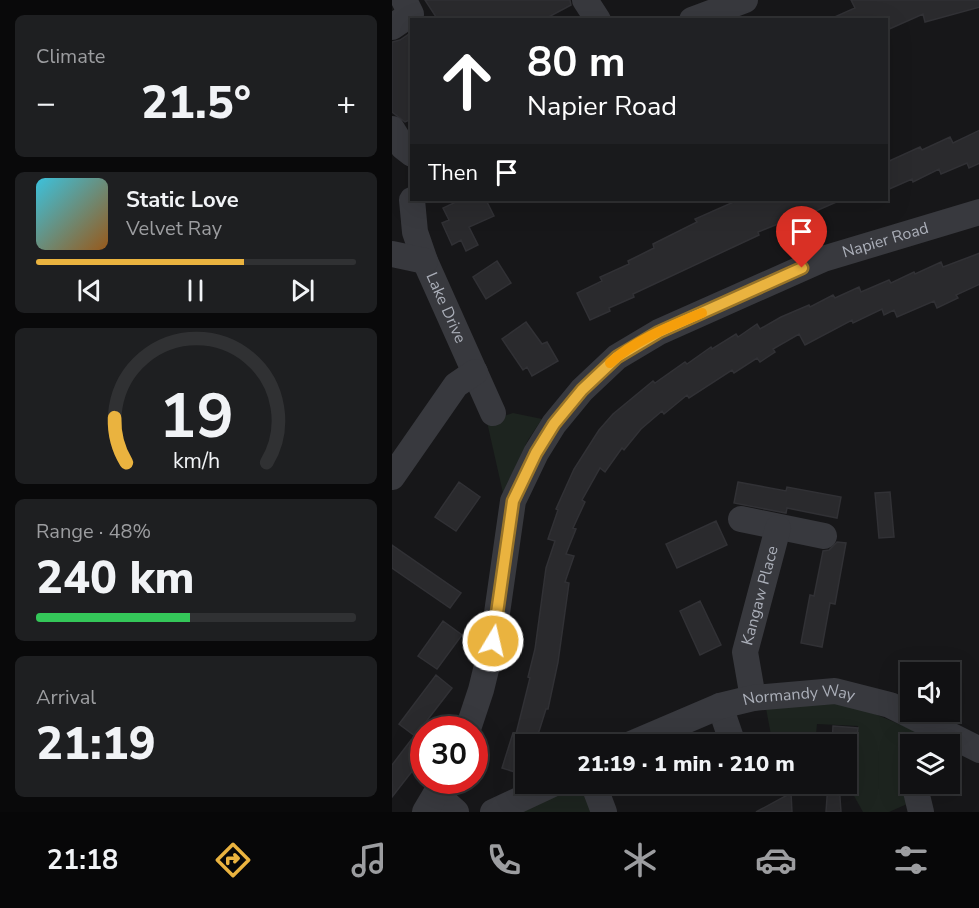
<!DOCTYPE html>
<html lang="en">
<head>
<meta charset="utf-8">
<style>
  body { margin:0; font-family:"Nunito Sans",sans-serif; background:#1e1f21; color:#f1f3f6; height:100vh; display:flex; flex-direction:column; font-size:22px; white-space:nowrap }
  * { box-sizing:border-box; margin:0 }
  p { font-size:20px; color:#9c9da0 }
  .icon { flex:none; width:33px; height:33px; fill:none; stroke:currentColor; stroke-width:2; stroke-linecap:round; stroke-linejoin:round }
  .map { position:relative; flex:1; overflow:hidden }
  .side { display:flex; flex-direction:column; gap:15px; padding:15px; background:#09090a; width:392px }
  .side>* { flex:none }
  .guide { position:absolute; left:18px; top:18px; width:478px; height:183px; border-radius:0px; box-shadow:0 6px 24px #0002,0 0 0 2px #303133; background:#202124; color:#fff; overflow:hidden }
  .buttons { position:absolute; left:508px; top:662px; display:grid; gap:12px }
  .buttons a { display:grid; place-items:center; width:60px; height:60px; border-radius:0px; background:#111113; box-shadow:0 6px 24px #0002,0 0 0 2px #303133; font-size:30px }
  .speed { position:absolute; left:18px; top:716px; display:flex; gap:12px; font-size:30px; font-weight:700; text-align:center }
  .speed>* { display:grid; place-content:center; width:78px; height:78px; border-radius:50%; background:#111113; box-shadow:0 6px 24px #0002,0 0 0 2px #303133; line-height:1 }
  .speed .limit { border:9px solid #d22; background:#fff; color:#111 }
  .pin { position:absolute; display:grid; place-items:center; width:51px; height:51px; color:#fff; margin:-62px -26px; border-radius:50% 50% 50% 0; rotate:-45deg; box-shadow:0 0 6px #0007 }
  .pin .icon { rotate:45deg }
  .me { position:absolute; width:66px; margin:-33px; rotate:9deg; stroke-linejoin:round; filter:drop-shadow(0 0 4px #0008) }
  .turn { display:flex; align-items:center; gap:21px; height:126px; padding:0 18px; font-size:27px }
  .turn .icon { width:78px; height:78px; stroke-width:2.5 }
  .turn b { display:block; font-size:42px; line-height:51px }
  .then { display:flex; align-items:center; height:57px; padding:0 18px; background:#0003; gap:12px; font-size:22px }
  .big { font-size:45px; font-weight:800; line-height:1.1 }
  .side .tile { flex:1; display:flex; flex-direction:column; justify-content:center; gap:9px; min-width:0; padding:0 21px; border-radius:9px; background:#1e1f21 }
  .side .dial { align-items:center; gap:0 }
  .dial svg { height:156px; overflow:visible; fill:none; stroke:#303133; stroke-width:7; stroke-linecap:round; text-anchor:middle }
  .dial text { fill:#f1f3f6; stroke:none }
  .song { display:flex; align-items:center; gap:18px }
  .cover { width:72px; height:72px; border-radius:9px; background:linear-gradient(135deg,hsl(190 70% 55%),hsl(30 70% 35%)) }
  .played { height:6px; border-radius:3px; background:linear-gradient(90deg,#eab33f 65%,#303133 65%) }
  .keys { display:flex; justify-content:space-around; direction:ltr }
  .heat { display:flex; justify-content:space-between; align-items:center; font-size:33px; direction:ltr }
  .charge { height:9px; border-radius:4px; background:linear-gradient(90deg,#34c759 48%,#303133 0) }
  .trip { position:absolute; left:123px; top:734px; width:342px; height:60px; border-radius:0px; background:#111113; box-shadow:0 6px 24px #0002,0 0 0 2px #303133; font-weight:800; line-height:60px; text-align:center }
  .tab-bar { display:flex; height:96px; justify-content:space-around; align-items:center; background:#070708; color:#9c9da0 }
  .tab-bar .icon { width:42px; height:42px }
  .tab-bar .selected { color:#eab33f }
  .tab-bar b { font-size:27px; color:#f1f3f6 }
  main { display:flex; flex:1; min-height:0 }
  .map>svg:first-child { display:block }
  .green { fill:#1d241f }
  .building { fill:#2a2a2d; stroke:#313135; stroke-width:1.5 }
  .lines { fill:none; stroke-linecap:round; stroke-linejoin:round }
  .minor { stroke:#38393e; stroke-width:26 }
  .route-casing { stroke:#987429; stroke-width:15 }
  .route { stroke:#eab33f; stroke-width:10 }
  .slow { stroke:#f59e0b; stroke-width:10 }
  .labels { text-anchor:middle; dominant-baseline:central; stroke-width:6; stroke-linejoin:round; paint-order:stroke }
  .street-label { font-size:16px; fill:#aaaeb8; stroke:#121214 }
</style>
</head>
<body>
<main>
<section class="side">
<div class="tile"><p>Climate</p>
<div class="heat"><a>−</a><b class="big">21.5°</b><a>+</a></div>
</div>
<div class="tile">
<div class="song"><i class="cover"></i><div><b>Static Love</b><p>Velvet Ray</p></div></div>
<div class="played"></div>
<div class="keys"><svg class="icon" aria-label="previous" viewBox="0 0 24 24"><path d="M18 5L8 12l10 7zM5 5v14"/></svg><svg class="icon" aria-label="pause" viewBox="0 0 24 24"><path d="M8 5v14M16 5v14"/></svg><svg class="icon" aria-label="next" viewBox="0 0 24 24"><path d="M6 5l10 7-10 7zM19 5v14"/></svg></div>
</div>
<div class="tile dial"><svg viewBox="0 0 100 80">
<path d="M14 69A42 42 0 1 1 86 69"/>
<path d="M14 69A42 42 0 0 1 8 46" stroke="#eab33f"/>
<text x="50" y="56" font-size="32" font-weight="700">19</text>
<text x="50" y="72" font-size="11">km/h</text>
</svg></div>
<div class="tile"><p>Range · 48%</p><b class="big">240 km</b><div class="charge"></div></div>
<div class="tile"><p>Arrival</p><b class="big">21:19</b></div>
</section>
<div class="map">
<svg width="588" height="812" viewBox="0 0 588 812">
  <rect width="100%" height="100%" fill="#171719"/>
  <path class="green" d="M121,413L150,419L136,440L111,493L95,422Z
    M423,697L483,714L533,735L535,744H519V768L512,778L515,804L497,812H471L461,794L466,726L425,724L423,744H395L394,734L379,735L373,703Z
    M174,783H187L201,812H116Z"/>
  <path class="building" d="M33,0H178L179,5L151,20H46Z
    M459,0H588V7L533,22L531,14L495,30V20H436L463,8Z
    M20,32V119L13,122L0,112V42L8,40Z
    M588,130V163L577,168L575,163L549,174L547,169L521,182L520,179L495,190V162L528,147L530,150L558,137L561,143Z
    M68,200H94L102,216L77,227L86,245L74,251L69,240L60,245L50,223L57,220L51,208Z
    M346,200H449L417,214L416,212L366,232L367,235L241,294L242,297L217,308L218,311L198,320L185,293L210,281L208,277L237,264L236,261L262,248L261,244L305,222L303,219Z
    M588,253V284L564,295L566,298L545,308L542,301L505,317L502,310L492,315L490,309L461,323L460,320L413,345L407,334L381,349L383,352L368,362L365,358L342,373L340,370L297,398L295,395L272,414L270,411L249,429L232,450L230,448L213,472L208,468L190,500L193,502L181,528L184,529L174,554L182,556L173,582L177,583L166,662L156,709H154L143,744H134L126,773L110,768L121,733L124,734L138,678L136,677L143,649L154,568L163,541L156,539L166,510L164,509L182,469L207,430L221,414L261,381L263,383L293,362L295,364L319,347L320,349L344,334L346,337L365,324L368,329L389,317L417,305L418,307L441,295L443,298L467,287L469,292L497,280L499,283L522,272L523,274L549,262L551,267Z
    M105,261L119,283L94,299L81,277Z
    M134,322L150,344L155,342L166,361L140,376L135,367L131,370L110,339Z
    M67,482L88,497L64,531L43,517Z
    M346,482L394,491L395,487L449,497L445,518L395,508L394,513L342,503Z
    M498,492L502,537L487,538L483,493Z
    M324,521L335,545L285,568L274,544Z
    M445,542L454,543L443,604L438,603L430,647L409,643L418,595L422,596L431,551L437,550Z
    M0,545L69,593L58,608L0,568Z
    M308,601L329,645L308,655L288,611Z
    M51,621L70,635L45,669L26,656Z
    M44,675L60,688L23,736L7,724Z
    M441,726L466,728L464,744H440Z
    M19,740L32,750V756L0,797V765Z
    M436,783H447L449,812H434Z
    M399,793L400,812H364Z"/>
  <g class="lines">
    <g class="minor">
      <path d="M193,0L206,20"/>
      <path d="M300,20L353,0"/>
      <path d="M0,27L19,14L12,0"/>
      <path d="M0,129L11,147L20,154"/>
      <path id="s1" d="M20,200L23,232L33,261L101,413"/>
      <path d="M0,254L33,261"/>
      <path d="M0,477L64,385L83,372"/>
      <path d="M349,519L432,536"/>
      <path id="s2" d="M361,698L353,652L386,528"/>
      <path d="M328,706L341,744"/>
      <path id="s3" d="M76,729L89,690L101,641L121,501L144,453L162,424L190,390L225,357L267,332L431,259L588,212"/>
      <path id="s4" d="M239,744L328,706L361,698L443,691L498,705L588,750"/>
      <path d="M201,783L212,812"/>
      <path d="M522,783L529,812"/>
      <path d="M44,794L64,812"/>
      <path d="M33,812L52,780"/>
      <path d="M101,812L163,783"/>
    </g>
  </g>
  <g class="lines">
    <g class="route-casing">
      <path id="route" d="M101,641L121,501L144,453L162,424L190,390L225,357L267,332L410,268"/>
    </g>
    <use href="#route" class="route"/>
    <path class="slow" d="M218,363C243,340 279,326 310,313"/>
  </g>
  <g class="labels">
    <g class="street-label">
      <text stroke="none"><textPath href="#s3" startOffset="706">Napier Road</textPath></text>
      <text stroke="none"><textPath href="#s1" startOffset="114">Lake Drive</textPath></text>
      <text stroke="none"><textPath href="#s2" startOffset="105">Kangaw Place</textPath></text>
      <text stroke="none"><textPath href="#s4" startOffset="177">Normandy Way</textPath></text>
    </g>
  </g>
</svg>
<div class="buttons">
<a><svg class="icon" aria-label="sound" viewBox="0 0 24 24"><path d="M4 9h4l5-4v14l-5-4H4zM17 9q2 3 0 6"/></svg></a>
<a><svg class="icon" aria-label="layers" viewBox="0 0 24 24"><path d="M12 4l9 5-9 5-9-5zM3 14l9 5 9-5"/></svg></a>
</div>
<div class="speed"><div class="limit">30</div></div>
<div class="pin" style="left:410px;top:268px;background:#d93025"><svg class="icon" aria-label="arrive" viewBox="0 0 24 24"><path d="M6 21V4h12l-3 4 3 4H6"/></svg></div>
<svg class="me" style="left:101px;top:641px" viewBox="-20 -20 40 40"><circle r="17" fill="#eab33f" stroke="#fff" stroke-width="3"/><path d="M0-11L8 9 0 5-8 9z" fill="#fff"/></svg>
<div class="trip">21:19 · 1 min · 210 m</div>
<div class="guide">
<div class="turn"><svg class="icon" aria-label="ahead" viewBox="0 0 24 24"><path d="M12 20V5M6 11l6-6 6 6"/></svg><div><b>80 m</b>Napier Road</div></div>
<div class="then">Then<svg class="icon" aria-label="arrive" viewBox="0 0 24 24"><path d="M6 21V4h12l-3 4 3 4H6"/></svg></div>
</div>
</div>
</main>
<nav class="tab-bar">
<b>21:18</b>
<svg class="icon selected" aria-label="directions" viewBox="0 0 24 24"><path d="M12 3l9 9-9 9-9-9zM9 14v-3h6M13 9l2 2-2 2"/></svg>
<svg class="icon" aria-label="music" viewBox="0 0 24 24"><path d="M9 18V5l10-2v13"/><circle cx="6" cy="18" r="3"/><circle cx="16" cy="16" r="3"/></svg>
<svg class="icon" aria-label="phone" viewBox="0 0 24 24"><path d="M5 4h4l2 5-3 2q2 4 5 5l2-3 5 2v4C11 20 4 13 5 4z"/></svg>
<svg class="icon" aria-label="climate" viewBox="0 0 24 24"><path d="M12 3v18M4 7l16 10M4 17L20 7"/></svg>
<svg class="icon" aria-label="car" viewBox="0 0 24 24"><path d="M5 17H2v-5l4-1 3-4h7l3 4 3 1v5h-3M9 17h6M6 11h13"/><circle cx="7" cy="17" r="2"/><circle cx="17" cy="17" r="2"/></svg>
<svg class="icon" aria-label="filters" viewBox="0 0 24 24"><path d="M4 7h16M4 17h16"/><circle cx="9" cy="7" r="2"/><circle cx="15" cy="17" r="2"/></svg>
</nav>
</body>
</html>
